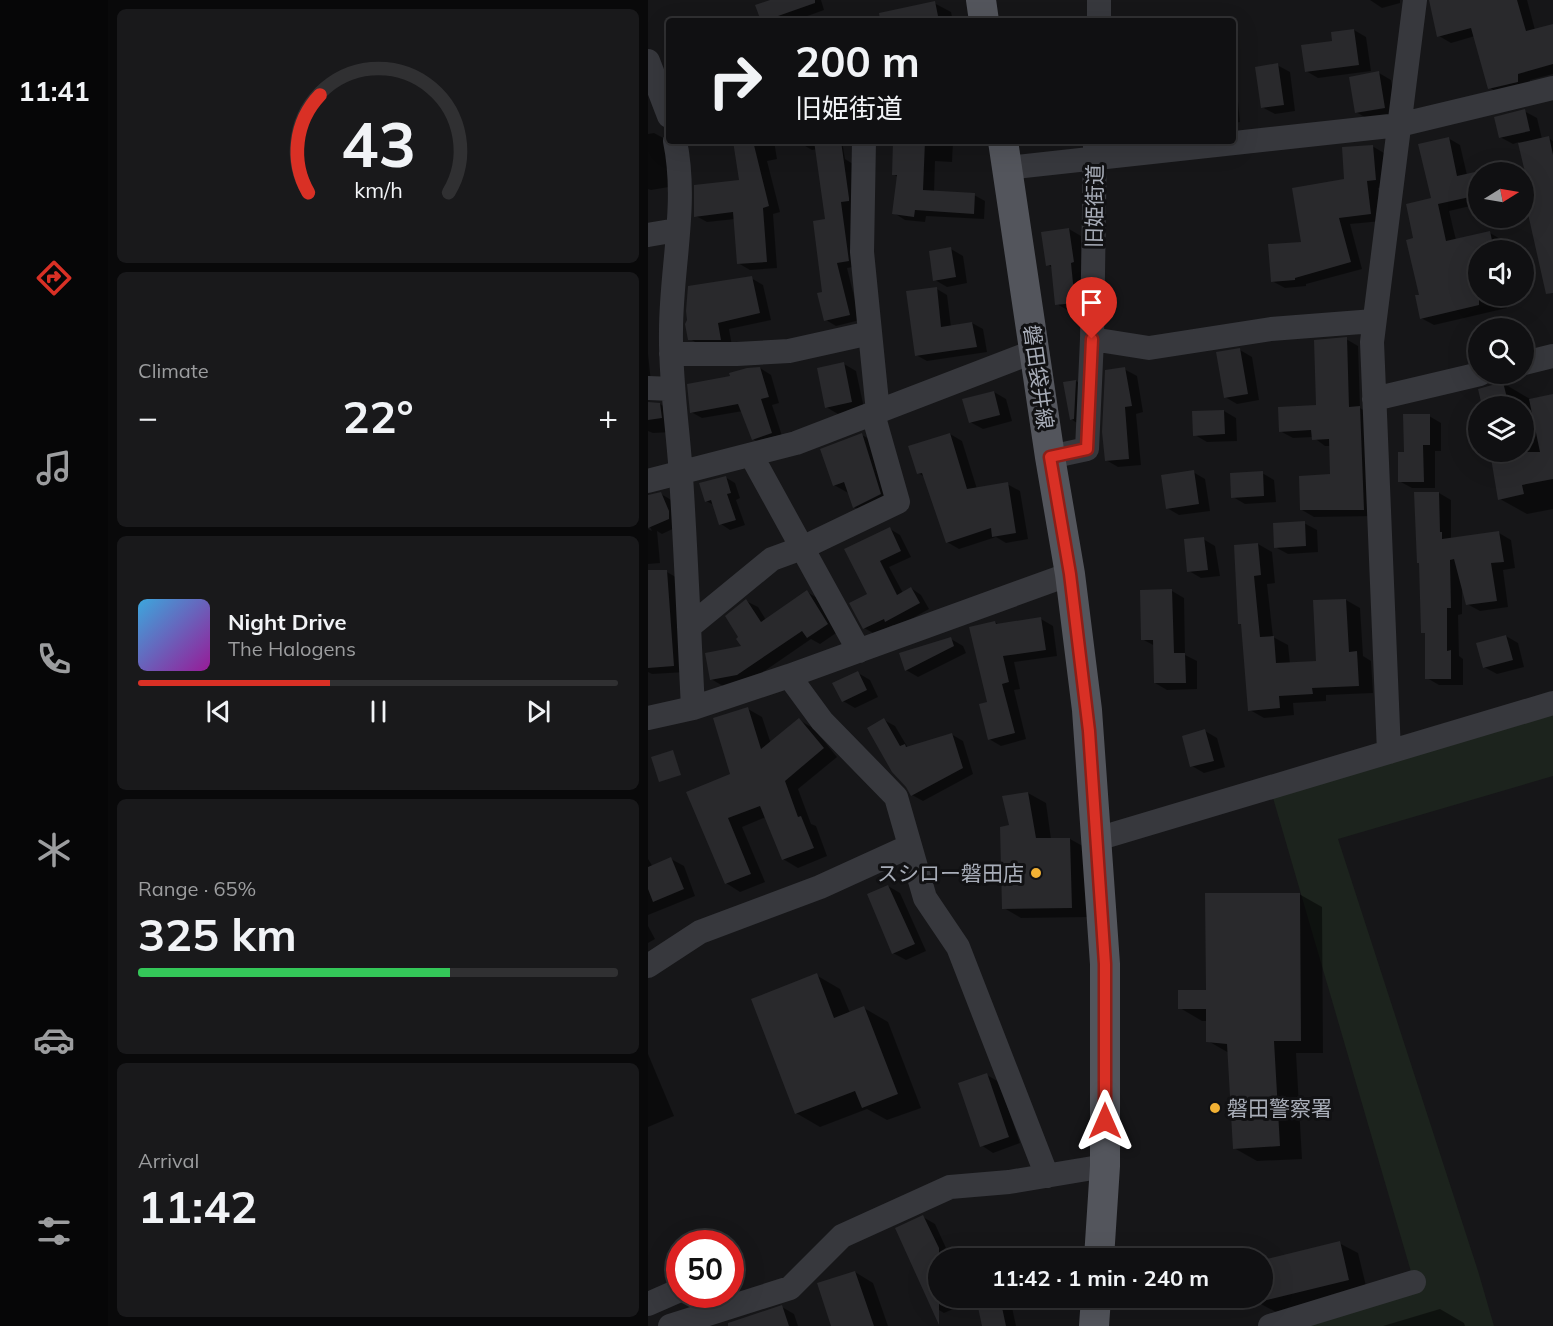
<!DOCTYPE html>
<html lang="en">
<head>
<meta charset="utf-8">
<style>
  body { margin:0; font-family:Mulish,"Noto Sans JP",sans-serif; background:#19191b; color:#f1f3f6; height:100vh; display:flex; flex-direction:column; font-size:22px; white-space:nowrap }
  * { box-sizing:border-box; margin:0 }
  p { font-size:20px; color:#9c9d9f }
  .icon { flex:none; width:33px; height:33px; fill:none; stroke:currentColor; stroke-width:2; stroke-linecap:round; stroke-linejoin:round }
  .map { position:relative; flex:1; overflow:hidden }
  .drawer { display:flex; flex-direction:column; gap:9px; padding:9px; background:#09090a; width:540px }
  .drawer>* { flex:none }
  .top-card { position:absolute; left:18px; top:18px; width:570px; height:126px; border-radius:6px; box-shadow:0 6px 24px #0002,0 0 0 2px #303032; background:#101012; color:#f1f3f6; overflow:hidden }
  .needle { width:39px; rotate:79deg }
  .controls { position:absolute; left:820px; top:162px; display:grid; gap:12px }
  .controls a { display:grid; place-items:center; width:66px; height:66px; border-radius:50%; background:#101012; box-shadow:0 6px 24px #0002,0 0 0 2px #303032; font-size:30px }
  .speed { position:absolute; left:18px; top:1230px; display:flex; gap:12px; font-size:30px; font-weight:700; text-align:center }
  .speed>* { display:grid; place-content:center; width:78px; height:78px; border-radius:50%; background:#101012; box-shadow:0 6px 24px #0002,0 0 0 2px #303032; line-height:1 }
  .speed .limit { border:9px solid #d22; background:#fff; color:#111 }
  .pin { position:absolute; display:grid; place-items:center; width:51px; height:51px; color:#fff; margin:-62px -26px; border-radius:50% 50% 50% 0; rotate:-45deg; box-shadow:0 0 6px #0007 }
  .pin .icon { rotate:45deg }
  .me { position:absolute; width:66px; margin:-33px; rotate:0deg; stroke-linejoin:round; filter:drop-shadow(0 0 4px #0008) }
  .turn { display:flex; align-items:center; gap:21px; height:126px; padding:0 30px; font-size:27px }
  .turn .icon { width:78px; height:78px; stroke-width:2.5 }
  .turn b { display:block; font-size:42px; line-height:51px }
  .big { font-size:45px; font-weight:700; line-height:1.1 }
  .drawer .widget { flex:1; display:flex; flex-direction:column; justify-content:center; gap:9px; min-width:0; padding:0 21px; border-radius:9px; background:#19191b }
  .drawer .dial { align-items:center; gap:0 }
  .dial svg { height:156px; overflow:visible; fill:none; stroke:#303032; stroke-width:7; stroke-linecap:round; text-anchor:middle }
  .dial text { fill:#f1f3f6; stroke:none }
  .song { display:flex; align-items:center; gap:18px }
  .cover { width:72px; height:72px; border-radius:9px; background:linear-gradient(135deg,hsl(200 70% 55%),hsl(300 70% 35%)) }
  .played { height:6px; border-radius:3px; background:linear-gradient(90deg,#d93025 40%,#303032 40%) }
  .keys { display:flex; justify-content:space-around; direction:ltr }
  .heat { display:flex; justify-content:space-between; align-items:center; font-size:33px; direction:ltr }
  .charge { height:9px; border-radius:4px; background:linear-gradient(90deg,#34c759 65%,#303032 0) }
  .trip { position:absolute; left:280px; top:1248px; width:345px; height:60px; border-radius:30px; background:#101012; box-shadow:0 6px 24px #0002,0 0 0 2px #303032; font-weight:700; line-height:60px; text-align:center }
  main { display:flex; flex:1; min-height:0 }
  .menu { display:flex; flex-direction:column; width:108px; justify-content:space-around; align-items:center; background:#060607; color:#9c9d9f }
  .menu .icon { width:42px; height:42px }
  .menu .selected { color:#d93025 }
  .menu b { font-size:27px; color:#f1f3f6 }
  .map>svg:first-child { display:block }
  .green { fill:#1c231d }
  .shadow { fill:#0007 }
  .building { fill:#29292c }
  .lines { fill:none; stroke-linecap:round; stroke-linejoin:round }
  .minor { stroke:#37383d; stroke-width:24 }
  .major { stroke:#53555c; stroke-width:30 }
  .route-casing { stroke:#8d1f18; stroke-width:15 }
  .route { stroke:#d93025; stroke-width:10 }
  .poi-dot { fill:#f2b134; stroke:#111113; stroke-width:2 }
  .labels { text-anchor:middle; dominant-baseline:central; stroke-width:6; stroke-linejoin:round; paint-order:stroke }
  .street-label { font-size:21px; fill:#a8adb8; stroke:#111113 }
  .poi-label { font-size:21px; fill:#a8adb8; stroke:#111113; text-anchor:end }
</style>
</head>
<body>
<main>
<nav class="menu">
<b>11:41</b>
<svg class="icon selected" aria-label="directions" viewBox="0 0 24 24"><path d="M12 3l9 9-9 9-9-9zM9 14v-3h6M13 9l2 2-2 2"/></svg>
<svg class="icon" aria-label="music" viewBox="0 0 24 24"><path d="M9 18V5l10-2v13"/><circle cx="6" cy="18" r="3"/><circle cx="16" cy="16" r="3"/></svg>
<svg class="icon" aria-label="phone" viewBox="0 0 24 24"><path d="M5 4h4l2 5-3 2q2 4 5 5l2-3 5 2v4C11 20 4 13 5 4z"/></svg>
<svg class="icon" aria-label="climate" viewBox="0 0 24 24"><path d="M12 3v18M4 7l16 10M4 17L20 7"/></svg>
<svg class="icon" aria-label="car" viewBox="0 0 24 24"><path d="M5 17H2v-5l4-1 3-4h7l3 4 3 1v5h-3M9 17h6M6 11h13"/><circle cx="7" cy="17" r="2"/><circle cx="17" cy="17" r="2"/></svg>
<svg class="icon" aria-label="filters" viewBox="0 0 24 24"><path d="M4 7h16M4 17h16"/><circle cx="9" cy="7" r="2"/><circle cx="15" cy="17" r="2"/></svg>
</nav>
<section class="drawer">
<div class="widget dial"><svg viewBox="0 0 100 80">
<path d="M14 69A42 42 0 1 1 86 69"/>
<path d="M14 69A42 42 0 0 1 20 19" stroke="#d93025"/>
<text x="50" y="56" font-size="32" font-weight="700">43</text>
<text x="50" y="72" font-size="11">km/h</text>
</svg></div>
<div class="widget"><p>Climate</p>
<div class="heat"><a>−</a><b class="big">22°</b><a>+</a></div>
</div>
<div class="widget">
<div class="song"><i class="cover"></i><div><b>Night Drive</b><p>The Halogens</p></div></div>
<div class="played"></div>
<div class="keys"><svg class="icon" aria-label="previous" viewBox="0 0 24 24"><path d="M18 5L8 12l10 7zM5 5v14"/></svg><svg class="icon" aria-label="pause" viewBox="0 0 24 24"><path d="M8 5v14M16 5v14"/></svg><svg class="icon" aria-label="next" viewBox="0 0 24 24"><path d="M6 5l10 7-10 7zM19 5v14"/></svg></div>
</div>
<div class="widget"><p>Range · 65%</p><b class="big">325 km</b><div class="charge"></div></div>
<div class="widget"><p>Arrival</p><b class="big">11:42</b></div>
</section>
<div class="map">
<svg width="905" height="1326" viewBox="0 0 905 1326">
  <rect width="100%" height="100%" fill="#161618"/>
  <path class="green" d="M905,708V776L690,839L830,1271L846,1326H622L766,1282L623,791Z"/>
  <path class="shadow" d="M127,0H173L176,10L146,21H139L130,15Z
    M722,0H752V3L734,8Z
    M783,0H879L887,30L905,25V74L882,80V88L854,95L842,88L827,36L803,43L791,36Z
    M286,3L303,12L305,21H257Z
    M706,30L718,37L723,71L670,78L658,71L686,42Z
    M629,65L642,72L647,111L627,114L614,107Z
    M585,71L587,72L592,122L585,123Z
    M731,73L743,80L749,114L720,119L708,112Z
    M876,111L889,118L894,139L900,138L905,141V291L871,142L865,144L852,137Z
    M6,133L19,140L27,186L3,190L0,189V134Z
    M800,138L812,145L819,175L826,173L831,176V204L801,211L808,240L842,233L854,240L856,250H831V296H856L859,308L786,325L773,318L767,239L784,200Z
    M87,141H126L129,159L119,161L132,212L125,214L129,268L102,270L90,263L87,219L59,222L48,216L93,182Z
    M153,141H194L197,159L205,164L211,266L199,268L212,320L188,326L178,320L176,293L178,221L169,149L164,150L154,144Z
    M246,141H305L304,162L287,161L286,192L326,195L337,201L336,219L278,216L277,222L257,220L246,213L250,177L245,174Z
    M397,141H426L404,145Z
    M724,146L736,153L739,187L730,188L734,221L702,224L714,269L658,284V286L637,288L624,281L655,244Z
    M421,229L433,236L437,269L439,309L421,311L409,304L405,268L400,265Z
    M303,249L315,256L319,283L299,287L287,280Z
    M103,278L115,285L123,320L81,329L84,346H54L42,339Z
    M289,289L299,295L303,327L324,323L335,329L339,352L279,361L268,355Z
    M698,339L710,346L712,408L724,415L728,516L666,517L654,510L683,476L682,446H677L665,437L645,438L632,431L669,407Z
    M592,350L604,357L611,400L589,404L577,397Z
    M0,354L3,382H0Z
    M196,364L208,371L216,408L190,414L178,407Z
    M112,368L123,375L131,403L124,405L135,439L116,445L105,439L95,411L54,418L43,412L84,377Z
    M476,369L489,376L495,412L488,414L493,465L470,467L458,460Z
    M428,381L433,384L429,423L423,419Z
    M855,383L882,399L905,395V509L879,514L852,499L843,452H876V406H835L832,390Z
    M346,392L358,399L364,421L335,429L322,422Z
    M0,404H12L24,411L25,432L5,433L0,431Z
    M576,411L588,418L589,441L559,442L547,435Z
    M781,416L793,423V451H787V488H764L751,481L757,453Z
    M302,434L314,441L329,489L359,484L372,491L380,539L358,543L348,537L311,549L299,542L277,477L270,473Z
    M214,435L232,445L251,505L225,517L206,507L202,494L186,485Z
    M545,472L557,479L562,511L531,515L519,508Z
    M614,473L626,480L628,502L597,504L585,497Z
    M77,477L87,483L92,498L88,500L97,525L82,530L73,524L66,505L58,501Z
    M791,493L803,500V538L851,533L863,540L867,568L855,570L860,607L832,611L819,604L814,589V614L810,615L811,656L815,659V685H791L779,678L778,634L775,632Z
    M13,494L25,501L33,525L14,534L9,531L12,563L0,564V529L4,531L0,523V495Z
    M656,523L669,530L670,552L640,554L627,547Z
    M242,529L252,535L263,557L241,567L255,593L263,588L273,595L281,609L249,627L245,625L227,634L216,628L221,595Z
    M555,539L567,546L572,576L553,578L541,571Z
    M610,544L624,552L627,583L619,584L625,637L640,645L642,664L669,663L698,600L712,608L715,656L723,661L725,693L678,695V701L645,703L646,715L616,718L602,710L595,625L592,624Z
    M0,572H19L31,579L38,672L4,674L0,672Z
    M524,591L536,598L537,655L549,661V689L519,690L507,683V646L494,639Z
    M159,592L171,599L191,631L172,644L163,639L102,681L75,686L63,679L95,647L98,601L110,607L118,620Z
    M393,619L405,626L409,656L366,662L372,689L366,690L378,739L353,746L341,739L347,622L351,625Z
    M858,636L870,643L876,667L849,674L836,667Z
    M303,639L315,646L318,653L270,677L258,670Z
    M210,673L222,680L230,697L207,708L195,701Z
    M100,709L114,717L123,744L151,720L165,728L189,757L150,789L163,824L168,826L179,856L150,868L135,859L118,817L94,827L117,882L92,892L78,883L40,793L84,775Z
    M236,720L247,726L260,748L303,734L315,741L325,774L275,801L264,795Z
    M557,731L569,738L577,767L556,773L544,766Z
    M380,793L398,803L403,839H422L440,849L441,917L373,918L356,908L363,826Z
    M0,859L5,867L23,859L36,866L47,896L0,915Z
    M240,886L252,893L278,951L258,960L245,953Z
    M651,894L674,907L675,1053H648L654,1159L609,1161L586,1148L581,1053L560,1041V1021H554L532,1008L559,991Z
    M0,926L7,939L0,943Z
    M168,975L192,989L202,1013L216,1008L240,1022L273,1108L239,1120L219,1109L172,1127L148,1113Z
    M0,1054L26,1116L0,1127Z
    M339,1075L351,1082L372,1143L345,1153L333,1145Z
    M275,1217L287,1224L298,1248L296,1249L300,1258H291V1298H319L321,1302L296,1313L284,1306Z
    M691,1243L710,1253L719,1290L628,1312L609,1302L608,1298H615V1261Z
    M207,1272L225,1283L240,1326H185Z
    M330,1298H362L368,1326H336Z
    M134,1307L146,1314L150,1326H106Z
    M792,1309L816,1323L817,1326H735Z"/>
  <path class="building" d="M122,0H167V3L130,16L132,21H113L107,5Z
    M781,0H869L878,31L905,24V64L870,74V82L840,89L823,28L789,37Z
    M287,1L291,21H232L231,13Z
    M706,29L711,65L657,72L653,45L684,41L683,32Z
    M630,63L636,105L613,108L607,67Z
    M731,71L737,108L707,113L701,77Z
    M877,109L882,131L851,138L846,117Z
    M901,136L905,155V293L898,294L876,196V190L881,189L870,143Z
    M801,137L809,176L827,172L831,195L790,204L798,241L842,231L846,250H831V305L772,319L767,295H771L758,240L765,238L758,204L783,198L770,144Z
    M85,141H105L121,206L115,208L119,262L89,264L85,212L46,217V185L91,180Z
    M166,141H193L201,198V201L193,202L201,261L189,263L202,315L176,321L169,293L174,292L165,221L177,219Z
    M245,141H277L275,190L327,193L326,214L267,210L266,217L244,214L249,175H244Z
    M725,145L728,180L719,181L723,214L691,218L703,262L647,278V280L623,282L620,244L653,242L644,188L696,179L694,147Z
    M421,228L426,262L423,263L427,303L407,305L403,265L398,266L393,232Z
    M303,247L308,277L285,281L281,251Z
    M104,276L112,313L70,323L73,340H40L37,324L39,320L38,311L40,286Z
    M289,287L293,327L324,322L329,347L267,356L258,291Z
    M699,337L701,407L712,406L716,510H652L651,476L682,474L681,439L664,440L663,430L631,432L630,407L668,405L666,340Z
    M592,348L600,394L576,398L568,352Z
    M196,362L204,402L177,408L169,368Z
    M112,367L121,397L113,399L124,433L104,440L90,404L42,413L39,384L82,376L81,373L99,368Z
    M477,367L484,406L477,407L481,459L457,461L454,432L457,370Z
    M428,380L426,419L422,420L415,382Z
    M855,382L861,406H834L830,389Z
    M346,391L352,415L321,423L314,399Z
    M905,394V479L874,485L876,494L850,500L842,452H892L881,399Z
    M0,402L12,403L14,418L0,420Z
    M576,410L577,434L545,436L544,411Z
    M755,414H782V445H775L776,482H750V452H756Z
    M214,433L233,494L205,508L196,482L185,486L172,449Z
    M302,433L319,489L360,482L368,533L344,537L343,528L298,543L274,473L269,474L260,446Z
    M546,470L551,504L518,509L513,475Z
    M615,471L616,496L583,498L582,473Z
    M78,476L83,493L79,494L88,520L71,525L63,500L57,502L51,483Z
    M13,492L21,511V519L0,528V495Z
    M766,492H791L792,532H794V539L851,531L856,562L843,563L849,601L818,605L806,559L802,560L803,608H799V651L803,650V679H777V633H773L771,563H769Z
    M657,521L658,546L626,548L625,523Z
    M242,527L253,551L232,561L249,595L263,587L272,603L237,622L236,619L215,629L201,603L219,594L196,549Z
    M556,537L560,570L539,572L536,539Z
    M610,543L613,575L606,576L612,637L626,636L628,663L668,661L665,600L698,599L701,652L709,651L711,686L664,688L665,694L631,696L632,708L600,711L593,624H590L586,545Z
    M0,570H19L26,666L0,668Z
    M524,589L526,653H537L538,683H506L505,640H493L492,590Z
    M159,590L180,624L159,638L154,631L89,675L62,680L57,653L93,646L88,639L90,637L77,616L98,599L113,622Z
    M393,617L398,650L355,656L361,682L354,684L367,733L340,740L331,704L339,702L321,627L347,621L348,624Z
    M858,635L865,660L835,668L828,643Z
    M303,637L306,646L257,671L251,653Z
    M210,671L219,690L194,702L184,683Z
    M100,707L113,749L151,718L176,748L137,781L150,817L153,816L166,848L134,860L112,806L80,818L103,874L77,884L38,792L82,774L65,718Z
    M236,718L252,746L257,744L258,747L304,733L315,768L263,796L258,787L244,772L219,728Z
    M557,729L566,761L542,767L534,736Z
    M25,750L33,775L11,782L3,757Z
    M380,792L388,838H422L424,908L354,909L352,827L361,825L354,796Z
    M23,857L36,889L5,902L0,889V867Z
    M240,885L267,944L244,954L219,894Z
    M557,893H652L653,1041H626L632,1146L585,1149L579,1044L558,1042V1009H530V990H558Z
    M169,973L186,1018L216,1006L250,1094L214,1108L207,1091L147,1114L103,999Z
    M339,1073L361,1137L332,1147L310,1083Z
    M275,1215L291,1248V1325L247,1228Z
    M692,1241L701,1280L615,1301V1260Z
    M207,1271L226,1326H183L169,1283Z
    M328,1298H352L358,1326H334Z
    M134,1305L141,1326H80V1323Z"/>
  <g class="lines">
    <path class="minor" d="M451,21V0
      M0,61L21,116
      M27,141C40,204 23,268 23,331C22,380 30,428 33,476C38,553 41,631 45,708
      M216,141L214,252L230,412
      M359,168L751,125L905,88
      M0,235L29,230
      M444,339L501,348L623,329L726,321
      M23,354H89L141,351L222,333
      M876,363L905,356
      M0,388L24,389
      M726,399L832,374
      M103,455L211,651
      M402,457L439,449L444,339L447,143
      M0,481L148,443L387,351
      M41,627L124,559L154,548L250,502L225,414
      M141,676L174,721L248,797L277,898L310,947L399,1176
      M0,718L45,708L141,676L422,574
      M741,752L724,342L767,0
      M449,839L905,703
      M0,966L52,932L172,887L262,846
      M0,1304L32,1290
      M22,1326L142,1288L194,1236L302,1187L361,1182L457,1166
      M622,1326L766,1282"/>
    <path class="major" d="M333,0L336,21
      M355,141L402,457L422,574L439,710L457,964V1166L451,1258
      M446,1326L448,1298"/>
  </g>
  <g class="lines">
    <g class="route-casing">
      <path id="route" d="M444,339L439,449L402,457L422,574L441,731L457,964V1121"/>
    </g>
    <use href="#route" class="route"/>
  </g>
  <g class="poi-dot">
    <circle cx="388" cy="873" r="6"/>
    <circle cx="567" cy="1108" r="6"/>
  </g>
  <g class="labels">
    <g class="street-label">
      <text transform="translate(446 206) rotate(-89)">旧姫街道</text>
      <text transform="translate(391 377) rotate(82)">磐田袋井線</text>
    </g>
    <g class="poi-label">
      <text x="376" y="873">スシロー磐田店</text>
      <text x="579" y="1108" text-anchor="start">磐田警察署</text>
    </g>
  </g>
</svg>
<div class="controls">
<a><svg class="needle" viewBox="-14 -14 28 28"><path d="M0-13l5 13h-10z" fill="#e53935"/><path d="M0 13l5-13h-10z" fill="#9c9d9f"/></svg></a>
<a><svg class="icon" aria-label="sound" viewBox="0 0 24 24"><path d="M4 9h4l5-4v14l-5-4H4zM17 9q2 3 0 6"/></svg></a>
<a><svg class="icon" aria-label="search" viewBox="0 0 24 24"><circle cx="10" cy="10" r="6"/><path d="M15 15l6 6"/></svg></a>
<a><svg class="icon" aria-label="layers" viewBox="0 0 24 24"><path d="M12 4l9 5-9 5-9-5zM3 14l9 5 9-5"/></svg></a>
</div>
<div class="speed"><div class="limit">50</div></div>
<div class="pin" style="left:444px;top:339px;background:#d93025"><svg class="icon" aria-label="arrive" viewBox="0 0 24 24"><path d="M6 21V4h12l-3 4 3 4H6"/></svg></div>
<svg class="me" style="left:457px;top:1121px" viewBox="-20 -20 40 40"><path d="M0-17L14 15 0 8-14 15z" fill="#d93025" stroke="#fff" stroke-width="4"/></svg>
<div class="trip">11:42 · 1 min · 240 m</div>
<div class="top-card">
<div class="turn"><svg class="icon" aria-label="right" viewBox="0 0 24 24"><path d="M7 20v-9h11M14 6l5 5-5 5"/></svg><div><b>200 m</b>旧姫街道</div></div>
</div>
</div>
</main>
</body>
</html>
